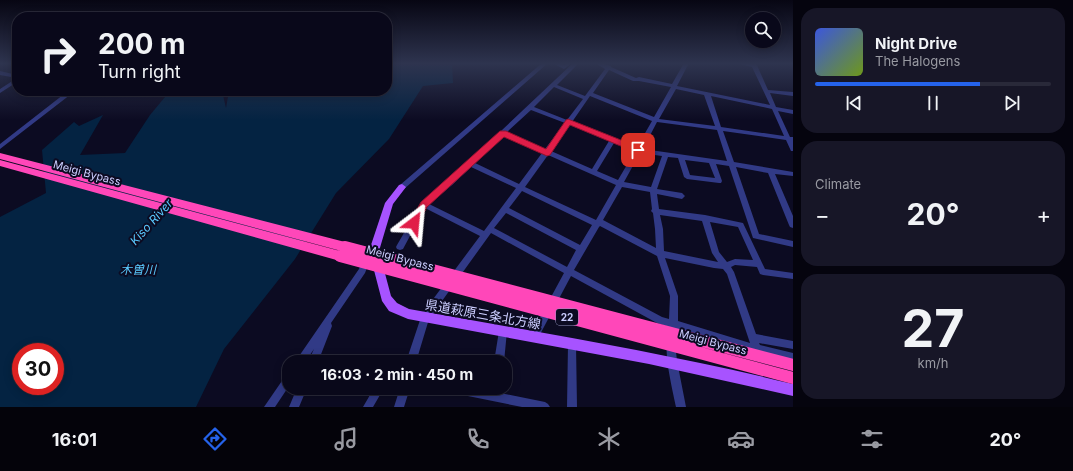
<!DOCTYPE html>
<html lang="en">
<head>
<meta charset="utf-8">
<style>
  body { margin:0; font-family:Inter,"Noto Sans JP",sans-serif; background:#171627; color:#f1f3f6; height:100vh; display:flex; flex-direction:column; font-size:15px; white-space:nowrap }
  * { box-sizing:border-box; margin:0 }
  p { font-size:13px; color:#999aa2 }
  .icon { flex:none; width:22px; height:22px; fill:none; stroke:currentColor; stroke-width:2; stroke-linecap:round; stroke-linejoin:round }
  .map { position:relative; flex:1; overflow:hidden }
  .panel { display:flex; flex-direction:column; gap:8px; padding:8px; background:#05040e; width:280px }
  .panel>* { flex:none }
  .top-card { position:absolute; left:12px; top:12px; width:380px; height:84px; border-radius:16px; box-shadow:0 2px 10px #0003,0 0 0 1px #292939; background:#09081a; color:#f1f3f6; overflow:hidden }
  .fabs { position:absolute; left:745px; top:12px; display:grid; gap:8px }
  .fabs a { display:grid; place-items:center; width:36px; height:36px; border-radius:50%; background:#09081a; box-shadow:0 2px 10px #0003,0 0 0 1px #292939; font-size:20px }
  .speed { position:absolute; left:12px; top:343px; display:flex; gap:8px; font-size:20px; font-weight:700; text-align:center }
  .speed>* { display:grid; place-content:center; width:52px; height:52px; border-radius:50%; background:#09081a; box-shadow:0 2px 10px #0003,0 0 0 1px #292939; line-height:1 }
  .speed .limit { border:6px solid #d22; background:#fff; color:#111 }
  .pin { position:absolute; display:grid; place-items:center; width:34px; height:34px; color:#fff; margin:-17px; border-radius:8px; box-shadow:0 2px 6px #0006 }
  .me { position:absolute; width:44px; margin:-22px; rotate:29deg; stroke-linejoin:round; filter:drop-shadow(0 0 3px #0008) }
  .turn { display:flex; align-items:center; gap:14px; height:84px; padding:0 20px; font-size:18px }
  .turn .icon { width:52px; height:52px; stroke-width:2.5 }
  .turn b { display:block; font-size:28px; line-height:34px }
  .big { font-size:30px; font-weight:700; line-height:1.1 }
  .panel .tile { flex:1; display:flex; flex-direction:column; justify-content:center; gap:6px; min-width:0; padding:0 14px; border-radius:16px; background:#171627 }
  .panel .dial { align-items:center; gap:0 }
  .dial b { font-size:52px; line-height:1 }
  .song { display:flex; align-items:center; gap:12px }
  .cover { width:48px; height:48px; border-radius:6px; background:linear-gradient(135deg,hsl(230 70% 55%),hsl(80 70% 35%)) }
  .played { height:4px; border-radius:2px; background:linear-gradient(90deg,#2563eb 70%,#292939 70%) }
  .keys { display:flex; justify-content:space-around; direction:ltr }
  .heat { display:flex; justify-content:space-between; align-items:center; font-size:22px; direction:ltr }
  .trip { position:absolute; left:282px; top:355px; width:230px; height:40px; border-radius:16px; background:#09081a; box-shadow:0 2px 10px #0003,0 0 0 1px #292939; font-weight:700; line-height:40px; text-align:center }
  .tab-bar { display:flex; height:64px; justify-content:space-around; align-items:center; background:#04030a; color:#999aa2 }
  .tab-bar .icon { width:28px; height:28px }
  .tab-bar .active { color:#2563eb }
  .tab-bar b { font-size:18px; color:#f1f3f6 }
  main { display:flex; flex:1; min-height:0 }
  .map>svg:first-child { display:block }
  .water { fill:#042342; fill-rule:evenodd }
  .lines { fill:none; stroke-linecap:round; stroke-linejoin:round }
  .minor { fill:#313a86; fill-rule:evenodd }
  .major { fill:#a753ff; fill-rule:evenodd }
  .highway { fill:#ff47b9; fill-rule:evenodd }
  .highway-bridge { stroke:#ff47b9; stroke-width:12 }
  .route { fill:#e11d48; stroke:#92132f }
  .labels { text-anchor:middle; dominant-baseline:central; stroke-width:4; stroke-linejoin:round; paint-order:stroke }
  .shield { fill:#0c0b22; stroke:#9294bd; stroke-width:1 }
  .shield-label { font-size:10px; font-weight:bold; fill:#ccceff }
  .street-label { font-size:11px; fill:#ccceff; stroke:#0c0b22 }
  .water-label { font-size:12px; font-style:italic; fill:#5acaff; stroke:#0c0b22 }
  .near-street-label { font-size:13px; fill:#ccceff; stroke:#0c0b22 }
</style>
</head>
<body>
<main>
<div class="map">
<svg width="793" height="407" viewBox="0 0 793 407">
  <rect width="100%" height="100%" fill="#0c0b22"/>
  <path class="water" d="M387,63H452L453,83L423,86L389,139L336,193L295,259L224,349L196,407H0V217L46,193L42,150L74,122L79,126L103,115L80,155L125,153L150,115L170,91H222L226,108L229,91H387ZM21,352H55V386H21Z"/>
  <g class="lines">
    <path class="minor" d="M542,63H548L404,189H400L399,187L400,185Z
      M552,63H560L564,65L566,63H572L564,69Z
      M573,63H579L557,85L585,96L605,69L595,63H602L611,66V67L636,78L639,77L672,84L684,63H689L677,86L770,105L752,67L736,63H756L768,90L793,92V96L770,93L776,107L793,110V114L778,111L790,137H793V151H791L786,140L723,131L734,162L793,172V176L775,174L793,216V228L790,227L789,225L768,173L736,167L759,234L793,241V247L753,238L729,166L716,164L722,181L721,183H719L687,179L684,177L678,158L668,157L657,189L682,193L685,196L682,199L657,194L659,209L705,215L743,223L765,269L793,273V279L763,275L760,274L757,267L735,265L731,267L734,272L756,334L793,341V349L759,343L760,345L793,353V361L757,353L677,329L676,333L673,334L670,333L669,327L657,323L571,276L537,340L534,341L531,340L530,337L531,334L564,273L491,233L429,319L416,362H406L422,314L480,236L425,208L403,249L400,250L397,249L396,247L397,245L422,202L448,181ZM609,70L633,81H639L671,87L654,117L593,93ZM554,87L583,99L567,120L534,107ZM676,89L704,95L715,126L659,119ZM590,96L652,121L637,147L572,122ZM711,96L772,109L784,136L721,127ZM531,110L565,123L545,149L507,132ZM657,122L717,130L727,161L643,149ZM570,125L609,141L592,169L551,151ZM504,136L542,153L519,184L475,163ZM614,143L635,151L618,180L597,171ZM640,153L662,156L651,187L624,182ZM548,155L616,185L596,220L525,187ZM685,160L709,163L715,178L690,175ZM471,167L516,188L484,231L429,204L452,185ZM622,187L650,192L652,209L651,211L653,213L655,229L656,248L603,220ZM522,191L592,225L580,245L509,208ZM506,213L576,250L567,267L494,228ZM660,215L702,221L712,253L718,262L664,251L663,229ZM710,222L738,227L753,260L735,259L727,262L719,252ZM600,226L657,256L670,296L669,319L662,317L574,270L599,227ZM665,258L714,268L723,269L727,274L750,343L678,321V296Z
      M0,71L17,75V82L0,93V89L17,78L0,75Z
      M68,91H75L0,149V144Z
      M366,257L369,258L370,260L365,273L331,323L332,326L318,362H308L314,349L305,362H295L359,269L363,258Z
      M503,327L506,328L507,331L504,362H494L499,331L500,328Z
      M671,338L674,339L675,342L677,361L686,407H676C673,392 663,352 668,339Z
      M572,340L575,341L576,344L577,407H567L568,344L569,341Z
      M289,373V386L275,407H264L286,375Z
      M297,388H307L299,407H289Z
      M374,388H384L373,407H363Z
      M400,388H410L404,407H394Z
      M448,388H476L545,402L548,404L550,407H522L453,393L450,391Z"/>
    <path class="major" d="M402,184L406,187L393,204L379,251L391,296L397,303L409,309C537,332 666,353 793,384V396L649,364L408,319L389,311L382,301L369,251L385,203L399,185Z"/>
    <path class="highway" d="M0,153L345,242L349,244L350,247L349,250L345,252L0,159Z
      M0,160L340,251L344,253L345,256L344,259L340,261L0,166Z"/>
    <path class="highway-bridge" d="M345,247L793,365
      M340,256L793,378"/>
  </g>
  <linearGradient id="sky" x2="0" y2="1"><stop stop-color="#070613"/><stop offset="0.53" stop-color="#2e344f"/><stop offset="1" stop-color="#2e344f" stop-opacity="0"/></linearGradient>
  <rect width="793" height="120" fill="url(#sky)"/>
  <path class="route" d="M568,119L641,148L642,150L638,153L635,152L570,125L550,155L547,156L504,137L427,207L417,226H411L409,223L421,202L500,131H506L546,149L566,120Z"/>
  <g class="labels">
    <rect class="shield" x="556" y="309" width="22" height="16" rx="3"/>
    <g class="shield-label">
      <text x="567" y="317">22</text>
    </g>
    <g class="street-label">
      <text transform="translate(87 173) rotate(15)">Meigi Bypass</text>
      <text transform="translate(400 258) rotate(15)">Meigi Bypass</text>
      <text transform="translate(713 342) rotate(15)">Meigi Bypass</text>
    </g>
    <g class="water-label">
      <text transform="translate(151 222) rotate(-48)">Kiso River</text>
      <text x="138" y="269">木曽川</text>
    </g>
    <g class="near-street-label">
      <text transform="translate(483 314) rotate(10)">県道萩原三条北方線</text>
    </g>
  </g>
</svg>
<div class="fabs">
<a><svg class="icon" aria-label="search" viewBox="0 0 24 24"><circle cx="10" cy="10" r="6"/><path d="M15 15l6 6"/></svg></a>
</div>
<div class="speed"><div class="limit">30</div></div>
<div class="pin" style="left:638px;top:150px;background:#d93025"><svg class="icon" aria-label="arrive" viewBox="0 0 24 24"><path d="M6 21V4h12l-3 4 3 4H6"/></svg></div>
<svg class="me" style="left:414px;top:223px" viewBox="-20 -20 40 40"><path d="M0-17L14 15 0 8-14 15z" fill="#e11d48" stroke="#fff" stroke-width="4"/></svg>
<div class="trip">16:03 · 2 min · 450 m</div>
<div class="top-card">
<div class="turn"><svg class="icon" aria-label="right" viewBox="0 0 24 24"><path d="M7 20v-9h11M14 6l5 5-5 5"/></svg><div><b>200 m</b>Turn right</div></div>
</div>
</div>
<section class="panel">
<div class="tile">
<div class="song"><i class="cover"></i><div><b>Night Drive</b><p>The Halogens</p></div></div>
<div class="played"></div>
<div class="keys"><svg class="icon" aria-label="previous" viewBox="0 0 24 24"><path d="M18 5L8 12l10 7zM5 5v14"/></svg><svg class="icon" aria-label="pause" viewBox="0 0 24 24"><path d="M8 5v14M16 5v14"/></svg><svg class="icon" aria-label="next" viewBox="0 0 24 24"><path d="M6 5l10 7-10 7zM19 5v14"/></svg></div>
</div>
<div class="tile"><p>Climate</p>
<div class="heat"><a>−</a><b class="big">20°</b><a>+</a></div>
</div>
<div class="tile dial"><b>27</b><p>km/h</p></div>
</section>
</main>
<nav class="tab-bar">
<b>16:01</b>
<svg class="icon active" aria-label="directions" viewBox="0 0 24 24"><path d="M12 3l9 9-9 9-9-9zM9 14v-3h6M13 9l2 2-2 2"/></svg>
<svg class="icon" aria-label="music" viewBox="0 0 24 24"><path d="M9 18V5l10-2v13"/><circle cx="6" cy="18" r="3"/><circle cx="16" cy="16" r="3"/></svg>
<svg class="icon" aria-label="phone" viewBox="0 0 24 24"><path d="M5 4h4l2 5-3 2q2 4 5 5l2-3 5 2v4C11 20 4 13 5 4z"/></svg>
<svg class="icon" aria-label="climate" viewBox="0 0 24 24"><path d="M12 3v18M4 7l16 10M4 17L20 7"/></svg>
<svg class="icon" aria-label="car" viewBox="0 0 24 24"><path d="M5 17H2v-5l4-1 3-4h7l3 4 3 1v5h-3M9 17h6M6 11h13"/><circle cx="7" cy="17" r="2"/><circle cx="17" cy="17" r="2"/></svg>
<svg class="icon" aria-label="filters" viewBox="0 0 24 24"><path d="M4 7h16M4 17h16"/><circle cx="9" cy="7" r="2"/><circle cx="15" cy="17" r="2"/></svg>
<b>20°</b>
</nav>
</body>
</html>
